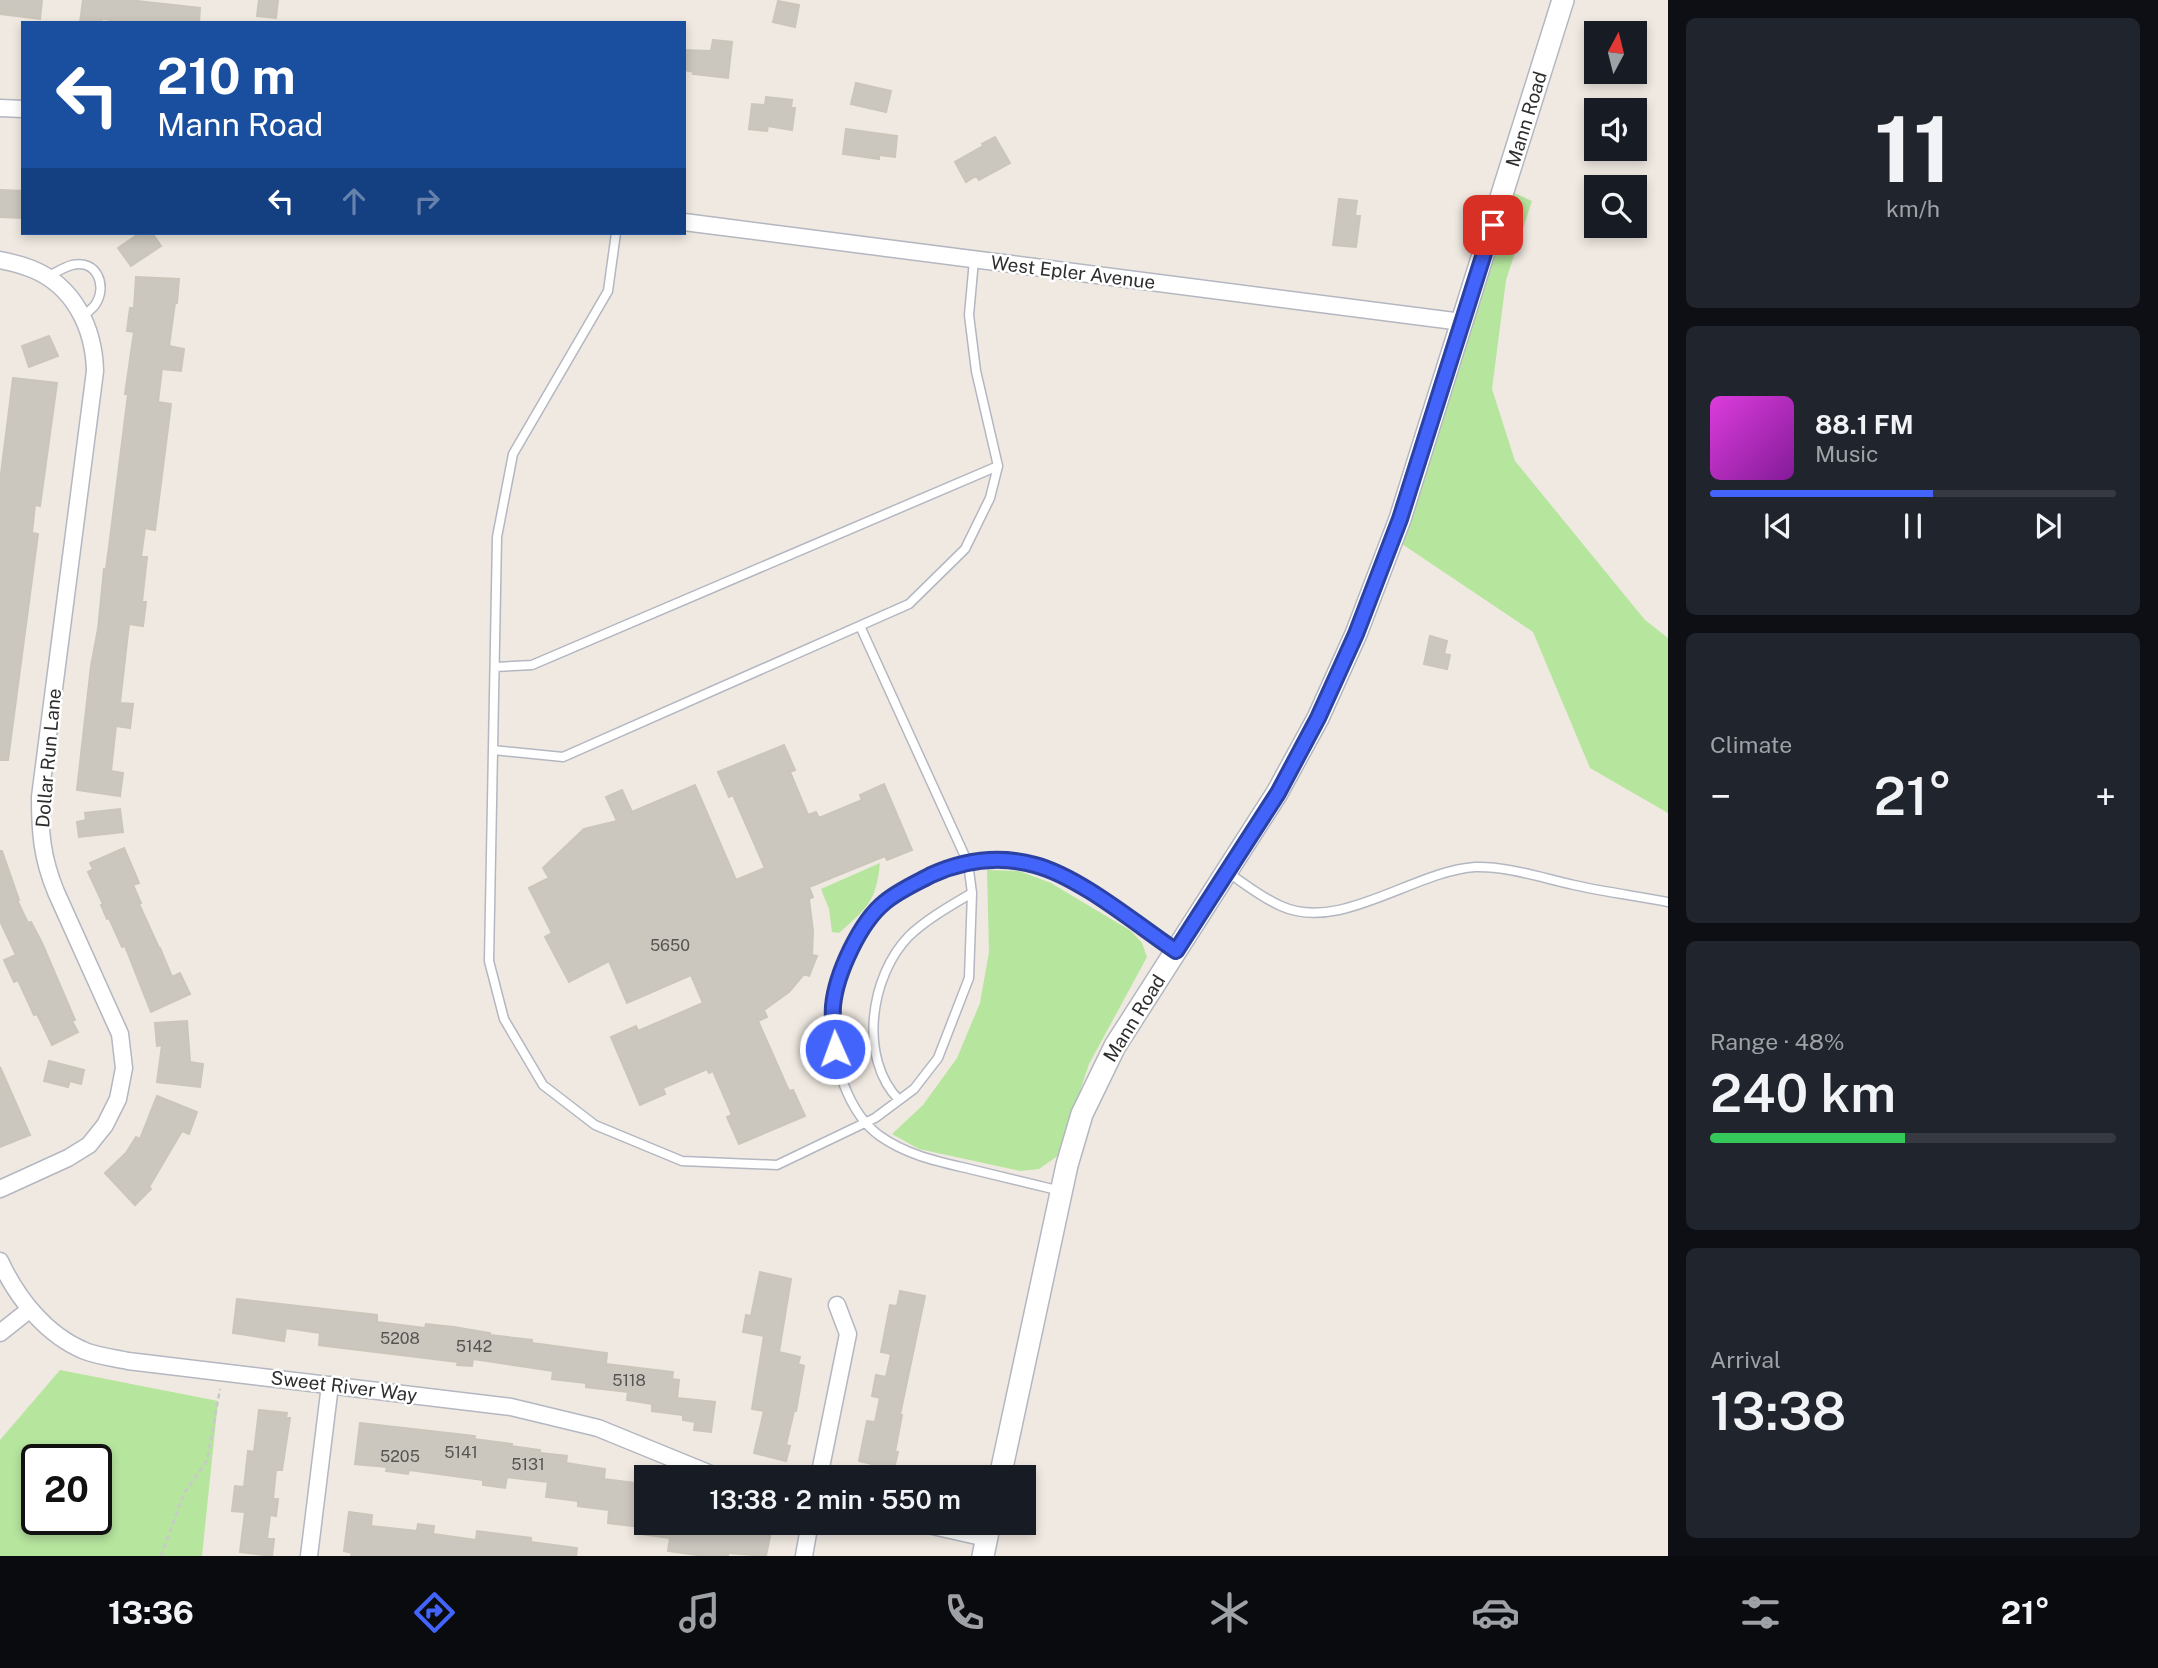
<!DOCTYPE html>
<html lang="en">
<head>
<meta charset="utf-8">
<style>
  body { margin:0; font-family:"Public Sans",sans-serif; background:#20242c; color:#f1f3f6; height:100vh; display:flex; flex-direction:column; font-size:26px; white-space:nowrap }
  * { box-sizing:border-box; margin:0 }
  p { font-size:23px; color:#9ea1a6 }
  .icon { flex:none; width:38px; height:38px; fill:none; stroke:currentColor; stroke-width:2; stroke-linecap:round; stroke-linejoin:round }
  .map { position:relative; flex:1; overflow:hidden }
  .panel { display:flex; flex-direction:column; gap:18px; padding:18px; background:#0d0f14; width:490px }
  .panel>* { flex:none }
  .guide { position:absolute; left:21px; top:21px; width:665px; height:214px; border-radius:0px; box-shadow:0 4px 10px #0003; background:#1a4fa0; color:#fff; overflow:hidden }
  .needle { width:46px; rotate:7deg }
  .fabs { position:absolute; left:1584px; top:21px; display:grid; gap:14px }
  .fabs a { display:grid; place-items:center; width:63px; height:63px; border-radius:0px; background:#171b24; box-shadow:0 4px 10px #0003; font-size:35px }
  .speed { position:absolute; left:21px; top:1444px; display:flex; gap:14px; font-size:35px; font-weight:700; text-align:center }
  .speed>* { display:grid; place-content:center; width:91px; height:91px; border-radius:50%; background:#171b24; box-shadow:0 4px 10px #0003; line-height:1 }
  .speed .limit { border:4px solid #111; border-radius:10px; background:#fff; color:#111 }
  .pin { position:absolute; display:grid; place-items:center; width:60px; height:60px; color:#fff; margin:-30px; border-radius:14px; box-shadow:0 4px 10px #0006 }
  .me { position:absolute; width:77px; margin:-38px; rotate:358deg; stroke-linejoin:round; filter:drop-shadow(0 0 5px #0008) }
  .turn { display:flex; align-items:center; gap:24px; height:147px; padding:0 21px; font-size:32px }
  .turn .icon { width:91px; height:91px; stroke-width:2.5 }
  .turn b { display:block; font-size:49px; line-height:60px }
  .lanes { display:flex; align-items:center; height:66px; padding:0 21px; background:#0003; justify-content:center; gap:35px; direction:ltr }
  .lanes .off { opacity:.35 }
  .big { font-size:52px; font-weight:600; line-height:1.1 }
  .panel .card { flex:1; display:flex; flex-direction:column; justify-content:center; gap:10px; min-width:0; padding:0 24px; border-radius:10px; background:#20242c }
  .panel .dial { align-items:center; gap:0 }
  .dial b { font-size:91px; line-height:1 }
  .song { display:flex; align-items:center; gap:21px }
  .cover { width:84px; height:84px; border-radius:10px; background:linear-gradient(135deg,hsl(300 70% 55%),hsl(290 70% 35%)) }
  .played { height:7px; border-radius:4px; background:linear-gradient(90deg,#4264fb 55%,#363941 55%) }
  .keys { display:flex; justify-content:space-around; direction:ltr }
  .heat { display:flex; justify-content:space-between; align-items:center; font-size:38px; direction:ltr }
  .charge { height:10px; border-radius:5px; background:linear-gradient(90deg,#34c759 48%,#363941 0) }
  .trip { position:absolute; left:634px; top:1465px; width:402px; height:70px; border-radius:0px; background:#171b24; box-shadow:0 4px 10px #0003; font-weight:600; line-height:70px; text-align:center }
  .tabs { display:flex; height:112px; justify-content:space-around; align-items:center; background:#090b0e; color:#9ea1a6 }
  .tabs .icon { width:49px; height:49px }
  .tabs .active { color:#4264fb }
  .tabs b { font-size:32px; color:#f1f3f6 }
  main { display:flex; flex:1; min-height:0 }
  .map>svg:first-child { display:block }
  .green { fill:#b6e59e; fill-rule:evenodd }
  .building { fill:#cbc7bf; stroke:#cbc5ba; stroke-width:2 }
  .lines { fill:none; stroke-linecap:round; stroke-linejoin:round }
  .service-casing { stroke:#b4b7c1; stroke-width:11 }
  .minor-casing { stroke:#b4b7c1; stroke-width:19 }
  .secondary-casing { stroke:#b4b7c1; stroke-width:24 }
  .path { stroke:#c9c9c9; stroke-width:2.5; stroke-dasharray:5 3.5; stroke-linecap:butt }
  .service { stroke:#fff; stroke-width:8 }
  .minor { stroke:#fff; stroke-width:16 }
  .secondary { stroke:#fff; stroke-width:21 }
  .route-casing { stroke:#2b41a3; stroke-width:18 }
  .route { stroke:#4264fb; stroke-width:12 }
  .labels { text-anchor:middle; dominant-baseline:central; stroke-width:5; stroke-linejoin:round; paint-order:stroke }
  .number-label { font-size:16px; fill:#555452 }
  .street-label { font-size:19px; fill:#2e2e2e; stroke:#fff }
</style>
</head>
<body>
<main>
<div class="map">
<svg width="1668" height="1556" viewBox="0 0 1668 1556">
  <rect width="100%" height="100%" fill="#efe9e1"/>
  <path class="green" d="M1514,193L1532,201L1506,280L1492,389L1515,461L1645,620L1668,638V813L1590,768L1533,632L1402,544Z
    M880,863C876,902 867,908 839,933L832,932L829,909L821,889Z
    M987,870L1019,871L1051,883L1131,931L1142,943L1147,957L1089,1064L1059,1155L1039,1169L1020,1171L919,1149L892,1134L923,1105L957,1058L980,1003L989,952Z
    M60,1370L218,1401L202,1556H0V1440ZM37,1460H96V1519H37Z"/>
  <path class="building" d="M0,0H42L40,19L0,14Z
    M83,0H128L200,8L199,23H135L102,19V23H80Z
    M259,0H278L276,18L257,16Z
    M778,1L799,5L795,27L773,22Z
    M713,40L732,42L728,78L693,74L694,72L684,70V50L711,51Z
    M856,83L891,91L886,112L851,104Z
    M766,97L792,100L791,108H795L792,130L768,126L767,131L749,129L752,104L765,105Z
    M846,129L897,136L895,157L879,155V159L843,154Z
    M995,137L1010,163L979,180L976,176L966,182L955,162L983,146L982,144Z
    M0,190L23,191V218L0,217Z
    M1339,199L1357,201L1355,216H1360L1356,247L1333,245Z
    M140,233H152L161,246L131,266L118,248Z
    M136,277L179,279L177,303H175L169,346L184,349L181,371L162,369L158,402L171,404L155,530L145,528L141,557H147L142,602H146L143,626L129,624L120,703L133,704L130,728L116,726L111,771L123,773L120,796L77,790L91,666L98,629L104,569H106L109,547L128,394H125L134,332L127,331L130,308H134Z
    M49,336L58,356L29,367L22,346Z
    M13,378L57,383L40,506L35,505L32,533L38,534L8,760H0V482Z
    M1430,636L1447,641L1444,654L1450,655L1447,669L1424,664Z
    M784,745L795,770L790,772L808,815L816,812L819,818L862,800L860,795L884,784L912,850L887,860L885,856L809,887L813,897L809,899L813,931L812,955L817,956L809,976L804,974L789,992L764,1010L767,1017L758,1021L789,1091L793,1090L805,1116L739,1144L727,1117L732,1115L713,1071L709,1073L707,1069L663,1088L665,1094L640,1105L611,1037L636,1026L638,1031L703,1003L691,975L627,1003L609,961L569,982L545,937L552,933L529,888L549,878L543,868L584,829L617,821L606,797L622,790L632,812L695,785L736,880L765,868L733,795L729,797L718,772Z
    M120,809L123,832L79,837L77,822L86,820L85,813Z
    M124,848L139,883L133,885L141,903L139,904L159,948H160L172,977L180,973L190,994L151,1012L125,946L122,947L109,918L107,919L101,905L103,904L88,872L93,869L90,863Z
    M0,851H2L19,900H17L28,923L31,922L42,943L75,1020L72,1021L78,1032L52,1045L37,1014L34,1015L18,980L14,982L4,960L16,955L0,921Z
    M187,1021L190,1062L203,1064L200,1087L157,1082L162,1045L157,1046L155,1023Z
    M49,1061L84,1070L81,1084L70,1081L68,1087L44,1081Z
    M0,1067L30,1135L0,1147Z
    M157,1096L197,1112L189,1134L182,1131L149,1187L151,1189L135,1205L105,1173L126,1153L136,1137L140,1139Z
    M760,1272L791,1279L779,1352L800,1357L798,1364L804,1366L796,1411H794L786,1445L790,1446L786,1461L754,1453L764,1411L752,1409L764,1336L743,1332L746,1315L751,1316Z
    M900,1291L925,1296L900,1415H902L895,1452H898L892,1477H870L872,1464L859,1461L867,1421L875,1422L880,1398L872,1396L876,1375L886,1377L891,1354L881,1352L890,1305L897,1306Z
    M237,1299L377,1315V1322L425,1328L426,1324L454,1327L490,1333V1335L532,1340V1343L607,1353L606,1364L673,1372L672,1379L679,1380L677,1398L715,1402L711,1432L694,1430L695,1422L683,1420V1415L652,1411V1404L627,1400L628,1392L586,1387V1383L552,1379L553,1371L473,1359L472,1366L457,1365L458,1362L319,1345L320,1333L286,1328L284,1341L233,1333Z
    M259,1410L287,1413L286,1418H290L282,1470H276L273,1499H278L276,1516L270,1515L267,1539H274L272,1556L240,1552L245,1512L232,1511L235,1486L244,1487L248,1451L254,1452Z
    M360,1423L475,1436L474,1439L512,1444L511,1446L540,1450V1453L567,1456L566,1463L605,1469L604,1479L636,1483L635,1490L646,1491V1522H736L759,1527L758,1533L770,1536L766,1556L728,1553V1556H704L668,1551L670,1538L640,1534L641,1527L608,1523L609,1510L578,1506V1501L546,1497L548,1482L507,1477L505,1488L483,1485V1480L409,1470L408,1474L386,1471L387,1467L355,1464Z
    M349,1512L372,1515L371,1526L417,1531L418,1524L434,1526L433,1534L476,1540L477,1531L531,1538V1542L577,1548L576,1556H351L352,1553L344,1551Z"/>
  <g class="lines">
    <g class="service-casing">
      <path id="service" d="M616,233L608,291L513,454L497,537L489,961L504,1019L543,1085L595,1125L682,1161L777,1165L875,1118L914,1089L938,1058L969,978L972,893L968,863L860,626
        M47,277C55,273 64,267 72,265C97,259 108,286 95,305C92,309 86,313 83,317
        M495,667L532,665L998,466
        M493,750L563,757L909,604L965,549L990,498L998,466L976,371L969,315L974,260
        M1227,872C1244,883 1262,898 1281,906C1340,933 1414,871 1475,867C1507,866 1542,878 1574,885C1605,892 1637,896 1668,902
        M899,1100C858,1058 870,976 909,936C927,919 950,906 972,893
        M1061,1191C1032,1184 1003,1177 974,1170C941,1162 908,1156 880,1136C863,1124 851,1103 844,1085C820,1025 838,950 883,904C890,897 901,892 909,887C949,863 990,853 1035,865C1082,877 1134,922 1175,950"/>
    </g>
    <g class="minor-casing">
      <path id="minor" d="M0,108L23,109
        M684,222L1462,322
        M0,260C10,262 22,265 32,269C74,286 94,328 95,371L40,797C40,833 42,858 56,892L120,1034L124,1068L118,1099L105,1125L89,1145L68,1158L0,1189
        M0,1261C17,1298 46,1335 85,1351C98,1356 114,1358 128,1361L511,1407L598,1428L718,1477
        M0,1333L29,1310
        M819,1477L848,1334L837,1305
        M915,1522L986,1538
        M309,1556L330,1385
        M804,1556L810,1522"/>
    </g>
    <g class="secondary-casing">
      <path id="secondary" d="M1000,1477L1067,1165L1082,1114L1115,1046L1277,793L1318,718L1356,634L1400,519L1563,0
        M983,1556L990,1522"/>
    </g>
    <path class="path" d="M161,1556L184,1493L207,1461L220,1389"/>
    <use href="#service" class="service"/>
    <use href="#minor" class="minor"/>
    <use href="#secondary" class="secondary"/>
  </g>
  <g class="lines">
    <g class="route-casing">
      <path id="route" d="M835,1049C834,1035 832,1020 833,1006C836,974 860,922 885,902C898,891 916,883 931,875C964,860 999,855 1035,865C1080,877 1136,924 1176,951L1278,793L1318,718L1356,634L1400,519L1493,225"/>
    </g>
    <use href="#route" class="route"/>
  </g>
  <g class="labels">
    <g class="number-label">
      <text x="670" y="945">5650</text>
      <text x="400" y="1338">5208</text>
      <text x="474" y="1346">5142</text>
      <text x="629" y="1380">5118</text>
      <text x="461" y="1452">5141</text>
      <text x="400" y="1456">5205</text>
      <text x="528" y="1464">5131</text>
    </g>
    <g class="street-label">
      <text transform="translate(1526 119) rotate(-73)">Mann Road</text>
      <text transform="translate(1073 272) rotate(7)">West Epler Avenue</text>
      <text transform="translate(48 758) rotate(-85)">Dollar Run Lane</text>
      <text transform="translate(1134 1018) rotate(-58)">Mann Road</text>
      <text transform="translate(344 1386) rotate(7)">Sweet River Way</text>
    </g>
  </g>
</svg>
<div class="fabs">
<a><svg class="needle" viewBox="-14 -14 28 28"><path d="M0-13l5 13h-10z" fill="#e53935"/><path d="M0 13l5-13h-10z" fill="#9ea1a6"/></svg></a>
<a><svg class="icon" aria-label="sound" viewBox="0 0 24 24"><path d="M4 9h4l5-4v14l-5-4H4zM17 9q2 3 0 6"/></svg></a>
<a><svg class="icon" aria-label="search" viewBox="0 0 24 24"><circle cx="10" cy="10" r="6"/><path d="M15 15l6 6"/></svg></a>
</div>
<div class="speed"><div class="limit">20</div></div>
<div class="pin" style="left:1493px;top:225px;background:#d93025"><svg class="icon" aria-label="arrive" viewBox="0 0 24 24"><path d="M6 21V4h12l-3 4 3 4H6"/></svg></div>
<svg class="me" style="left:835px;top:1049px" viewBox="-20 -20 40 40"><circle r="17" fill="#4264fb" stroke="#fff" stroke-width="3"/><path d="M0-11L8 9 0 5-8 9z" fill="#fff"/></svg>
<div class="trip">13:38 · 2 min · 550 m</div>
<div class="guide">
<div class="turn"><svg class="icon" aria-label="left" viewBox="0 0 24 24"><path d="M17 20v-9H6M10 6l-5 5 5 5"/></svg><div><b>210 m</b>Mann Road</div></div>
<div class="lanes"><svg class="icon" aria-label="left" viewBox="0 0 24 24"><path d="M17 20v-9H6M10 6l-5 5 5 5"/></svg><svg class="icon off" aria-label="ahead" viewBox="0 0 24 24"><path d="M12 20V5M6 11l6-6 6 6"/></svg><svg class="icon off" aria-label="right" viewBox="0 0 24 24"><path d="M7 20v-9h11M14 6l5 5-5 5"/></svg></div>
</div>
</div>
<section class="panel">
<div class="card dial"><b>11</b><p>km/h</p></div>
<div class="card">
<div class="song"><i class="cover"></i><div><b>88.1 FM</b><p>Music</p></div></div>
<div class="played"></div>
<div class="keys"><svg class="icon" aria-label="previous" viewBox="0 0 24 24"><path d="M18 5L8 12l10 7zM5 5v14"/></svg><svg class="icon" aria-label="pause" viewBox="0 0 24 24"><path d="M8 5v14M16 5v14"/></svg><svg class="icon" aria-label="next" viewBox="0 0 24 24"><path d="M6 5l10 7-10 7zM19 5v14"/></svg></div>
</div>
<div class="card"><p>Climate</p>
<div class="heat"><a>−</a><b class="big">21°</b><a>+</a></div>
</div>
<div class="card"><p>Range · 48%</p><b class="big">240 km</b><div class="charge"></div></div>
<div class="card"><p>Arrival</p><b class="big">13:38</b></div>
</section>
</main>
<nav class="tabs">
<b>13:36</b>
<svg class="icon active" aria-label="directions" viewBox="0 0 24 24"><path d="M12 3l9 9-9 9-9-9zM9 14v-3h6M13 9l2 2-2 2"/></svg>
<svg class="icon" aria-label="music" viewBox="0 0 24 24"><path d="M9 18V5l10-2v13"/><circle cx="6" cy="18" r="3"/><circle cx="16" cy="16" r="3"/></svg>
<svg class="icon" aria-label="phone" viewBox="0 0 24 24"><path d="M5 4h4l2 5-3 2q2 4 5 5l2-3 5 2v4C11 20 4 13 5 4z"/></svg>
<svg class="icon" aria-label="climate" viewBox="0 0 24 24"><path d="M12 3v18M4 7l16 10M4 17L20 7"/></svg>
<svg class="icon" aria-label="car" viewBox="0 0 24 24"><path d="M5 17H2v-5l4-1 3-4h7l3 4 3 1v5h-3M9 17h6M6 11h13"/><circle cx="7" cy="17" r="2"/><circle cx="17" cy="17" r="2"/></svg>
<svg class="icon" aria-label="filters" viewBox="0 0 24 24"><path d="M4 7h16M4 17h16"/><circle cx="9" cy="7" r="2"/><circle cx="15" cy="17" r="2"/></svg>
<b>21°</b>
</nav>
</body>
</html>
